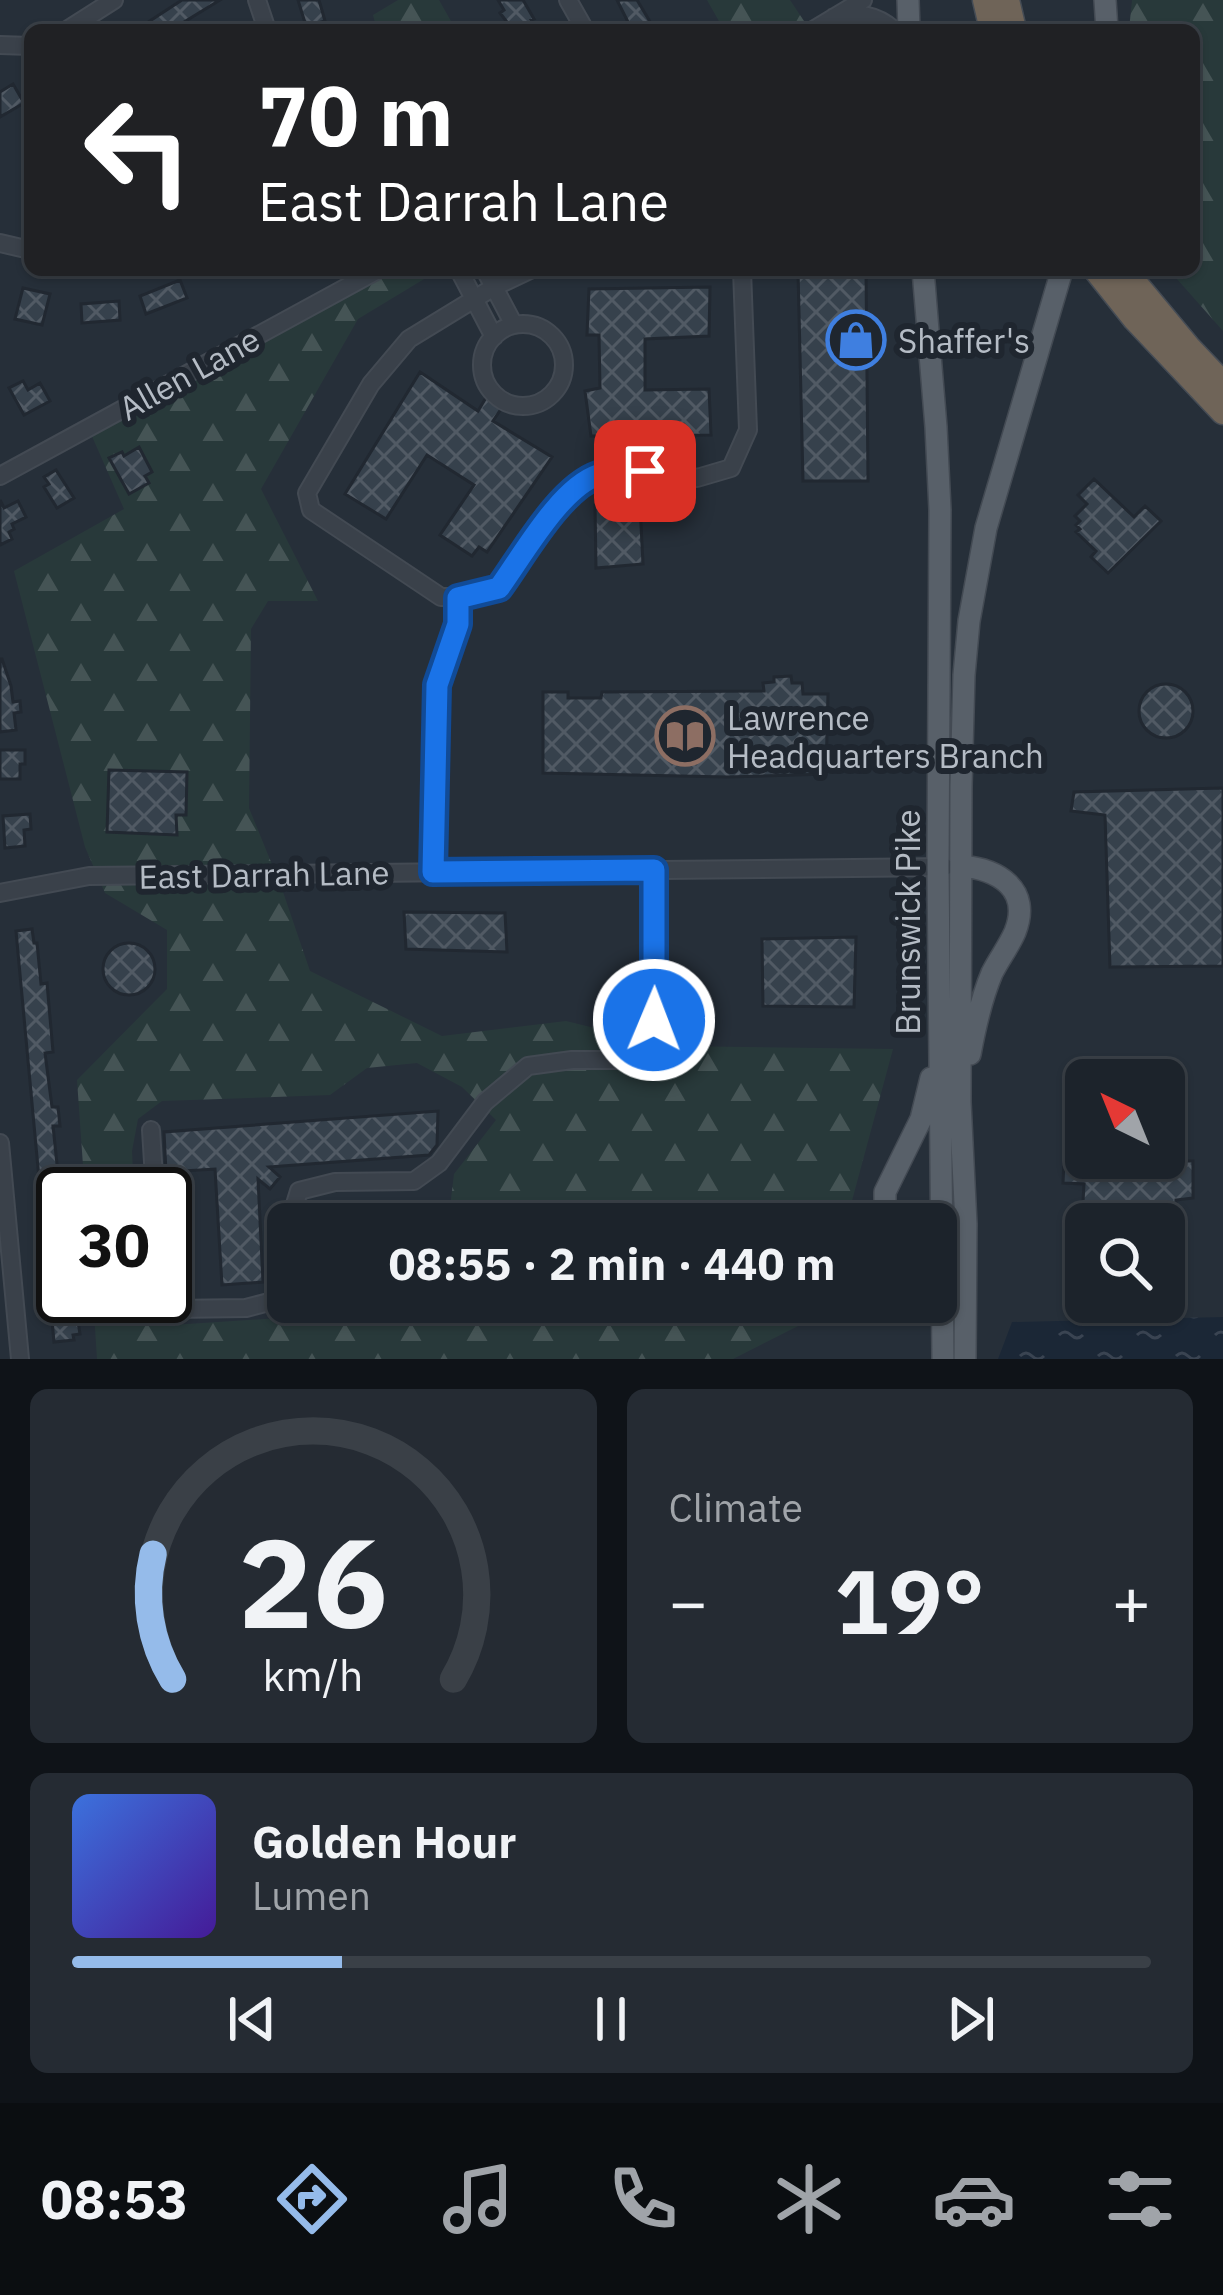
<!DOCTYPE html>
<html lang="en">
<head>
<meta charset="utf-8">
<style>
  body { margin:0; font-family:"IBM Plex Sans",sans-serif; background:#252b33; color:#f1f3f6; height:100vh; display:flex; flex-direction:column; font-size:45px; white-space:nowrap }
  * { box-sizing:border-box; margin:0 }
  p { font-size:39px; color:#a0a4a9 }
  .icon { flex:none; width:66px; height:66px; fill:none; stroke:currentColor; stroke-width:2; stroke-linecap:round; stroke-linejoin:round }
  .map { position:relative; height:1359px; overflow:hidden }
  .drawer { display:flex; flex-direction:column; gap:30px; padding:30px; background:#0f1318; flex:1 }
  .drawer>* { flex:none }
  .top-card { position:absolute; left:24px; top:24px; width:1176px; height:252px; border-radius:18px; box-shadow:0 3px 9px #0004,0 0 0 3px #3a4047; background:#202124; color:#fff; overflow:hidden }
  .needle { width:78px; rotate:317deg }
  .controls { position:absolute; left:1065px; top:1059px; display:grid; gap:24px }
  .controls a { display:grid; place-items:center; width:120px; height:120px; border-radius:18px; background:#1c232b; box-shadow:0 3px 9px #0004,0 0 0 3px #3a4047; font-size:60px }
  .speed { position:absolute; left:36px; top:1167px; display:flex; gap:24px; font-size:60px; font-weight:700; text-align:center }
  .speed>* { display:grid; place-content:center; width:156px; height:156px; border-radius:50%; background:#1c232b; box-shadow:0 3px 9px #0004,0 0 0 3px #3a4047; line-height:1 }
  .speed .limit { border:6px solid #111; border-radius:18px; background:#fff; color:#111 }
  .pin { position:absolute; display:grid; place-items:center; width:102px; height:102px; color:#fff; margin:-51px; border-radius:24px; box-shadow:0 6px 18px #0006 }
  .me { position:absolute; width:132px; margin:-66px; rotate:1deg; stroke-linejoin:round; filter:drop-shadow(0 0 9px #0008) }
  .turn { display:flex; align-items:center; gap:42px; height:252px; padding:0 36px; font-size:54px }
  .turn .icon { width:156px; height:156px; stroke-width:2.5 }
  .turn b { display:block; font-size:84px; line-height:102px }
  .big { font-size:90px; font-weight:700; line-height:1.1 }
  .drawer .widget { flex:1; display:flex; flex-direction:column; justify-content:center; gap:18px; min-width:0; padding:0 42px; border-radius:18px; background:#252b33 }
  .drawer .dial { align-items:center; gap:0 }
  .dial svg { height:312px; overflow:visible; fill:none; stroke:#3a4047; stroke-width:7; stroke-linecap:round; text-anchor:middle }
  .dial text { fill:#f1f3f6; stroke:none }
  .song { display:flex; align-items:center; gap:36px }
  .cover { width:144px; height:144px; border-radius:18px; background:linear-gradient(135deg,hsl(220 70% 55%),hsl(260 70% 35%)) }
  .played { height:12px; border-radius:6px; background:linear-gradient(90deg,#95bbea 25%,#3a4047 25%) }
  .keys { display:flex; justify-content:space-around; direction:ltr }
  .heat { display:flex; justify-content:space-between; align-items:center; font-size:66px; direction:ltr }
  .drawer .tiles { flex:1; display:grid; gap:30px; grid-template-columns:1fr 1fr }
  .widget:last-child { grid-column:span 2 }
  .trip { position:absolute; left:267px; top:1203px; width:690px; height:120px; border-radius:18px; background:#1c232b; box-shadow:0 3px 9px #0004,0 0 0 3px #3a4047; font-weight:700; line-height:120px; text-align:center }
  .tabs { display:flex; height:192px; justify-content:space-around; align-items:center; background:#0b0e11; color:#a0a4a9 }
  .tabs .icon { width:84px; height:84px }
  .tabs .active { color:#95bbea }
  .tabs b { font-size:54px; color:#f1f3f6 }
  .map>svg:first-child { display:block }
  .forest { fill:url(#forest-firs) }
  .water { fill:url(#water-ripples) }
  .building { fill:url(#building-cross-hatch); stroke:#212831; stroke-width:3 }
  .lines { fill:none; stroke-linecap:round; stroke-linejoin:round }
  .minor-casing { stroke:#434a53; stroke-width:20 }
  .major-casing { stroke:#434a53; stroke-width:24 }
  .highway-casing { stroke:#454c55; stroke-width:27 }
  .minor { stroke:#3a414a; stroke-width:16 }
  .major { stroke:#586069; stroke-width:21 }
  .highway { stroke:#6f6458; stroke-width:24 }
  .route-casing { stroke:#114b97; stroke-width:30 }
  .route { stroke:#1a73e8; stroke-width:21 }
  .labels { text-anchor:middle; dominant-baseline:central; stroke-width:12; stroke-linejoin:round; paint-order:stroke }
  .poi-label { font-size:33px; fill:#b5bcc5; stroke:#1f262f; text-anchor:start }
  .street-label { font-size:33px; fill:#b5bcc5; stroke:#1f262f }
</style>
</head>
<body>
<div class="map">
<svg width="1223" height="1359" viewBox="0 0 1223 1359">
  <defs>
    <pattern id="forest-firs" width="22" height="20" patternUnits="userSpaceOnUse" patternTransform="scale(3)"><rect width="22" height="20" fill="#28393a"/><path d="M5 1l3.5 6h-7zM16 11l3.5 6h-7z" fill="#455455"/></pattern>
    <pattern id="water-ripples" width="26" height="14" patternUnits="userSpaceOnUse" patternTransform="scale(3)"><rect width="26" height="14" fill="#1b2736"/><path d="M2 4q2-2 4 0t4 0M15 11q2-2 4 0t4 0" fill="none" stroke="#3a4452"/></pattern>
    <pattern id="building-cross-hatch" width="8" height="8" patternUnits="userSpaceOnUse" patternTransform="scale(3)"><rect width="8" height="8" fill="#36414c"/><path d="M0 0l8 8M0 8l8-8" fill="none" stroke="#515a64"/></pattern>
  </defs>
  <rect width="100%" height="100%" fill="#262f39"/>
  <path class="forest" d="M398,0H439L456,30H377L373,15Z
    M707,0H790L810,30H724Z
    M1132,0H1223V331L1169,270H1194V30H1129Z
    M389,270H439L358,319L261,489L318,601H268L251,629L249,808L282,889L310,971L442,1036L566,1021L668,1046L893,1049L850,1208L857,1224H448L454,1174L496,1120L462,1087L417,1063L367,1068L330,1095L162,1101L138,1119L132,1151L134,1194H85L77,1080L167,989V930L105,893L85,847L14,571L124,509L91,434Z
    M93,1296H145L172,1325L325,1315L326,1302H896L903,1317L800,1325L733,1359H97Z"/>
  <path class="water" d="M1223,1317V1359H998L1012,1322Z"/>
  <path class="building" d="M182,0H220L171,30H136Z
    M298,0H319L325,21L306,26Z
    M498,0H523L534,19L531,20L536,30H513L500,13L504,10Z
    M617,0H637L655,30H632Z
    M13,84L24,103L0,117V92Z
    M798,270H866L868,481H803Z
    M180,280L187,298L146,314L140,296Z
    M710,287L709,336L645,339V390L709,389L711,435L591,436L585,391L600,388L599,335H587L589,289Z
    M23,288L50,294L42,325L15,319Z
    M119,301L120,320L82,323L81,304Z
    M420,372L478,411L487,396L503,406L493,421L552,457L487,552L479,547L472,556L440,535L474,485L427,455L386,519L345,494Z
    M23,381L28,390L40,383L50,401L24,415L9,388Z
    M139,447L152,472L145,476L149,483L129,494L109,458L122,452L124,456Z
    M56,470L74,498L57,508L44,487L49,484L44,477Z
    M1094,479L1134,517L1145,506L1161,521L1108,573L1091,557L1096,551L1076,532L1080,529L1076,525L1080,521L1075,516L1087,504L1078,495Z
    M0,500L4,508L18,501L26,517L12,524L14,529L9,532L12,539L0,545Z
    M595,505H640L643,564L596,568Z
    M0,659H2L11,686L13,702L20,701L21,712L14,713L16,730L0,732Z
    M791,676L792,683H802L803,694H828L826,774L727,777L543,773V692H568V698H601L602,692L764,691L763,683L774,682V677Z
    M1139 711a27 27 0 1 1 54 0a27 27 0 1 1-54 0Z
    M0,750H25V764H20V779H0Z
    M109,770L187,772L186,815H176L177,835L107,832Z
    M1223,788V966L1110,967L1105,815L1071,811L1074,792Z
    M30,814L31,829L24,830L25,846L5,848L3,816Z
    M404,912L505,913L507,952L406,949Z
    M32,929L34,943H37L41,984L47,983L53,1052L45,1053L52,1107H58L60,1126H53L60,1193L63,1192V1222H60L63,1285L49,1286L16,931Z
    M856,937L854,1007L763,1006L762,939Z
    M103 969a26 26 0 1 1 52 0a26 26 0 1 1-52 0Z
    M438,1111L437,1145L429,1155L269,1167L280,1177L270,1189L258,1179L263,1282L222,1285L215,1169L166,1172L164,1132Z
    M1164,1135H1175L1172,1161H1193V1198L1176,1200L1175,1224H1115L1114,1219L1082,1220L1084,1184L1063,1183L1065,1138H1086V1158H1164Z
    M71,1308L73,1323L78,1322L80,1334L73,1335L74,1340L54,1342L51,1310Z"/>
  <g class="lines">
    <g class="minor-casing">
      <path id="minor" d="M257,0L267,30
        M568,0L585,30
        M834,17C857,12 876,14 894,30
        M67,30L114,0
        M813,30L863,0
        M0,45L30,46
        M0,243L30,250
        M459,270L494,337
        M485,270L514,325
        M530,270L494,287L409,339L371,384L307,493L311,510L441,597H458L499,588L563,500L577,485L602,474L645,471L697,478L731,468L748,430L742,270
        M482 365a41 41 0 1 1 82 0a41 41 0 1 1-82 0Z
        M0,476L378,270
        M433,872L437,685L457,624L458,597
        M0,893L89,876L945,867
        M151,1130L155,1194
        M0,1143L20,1359
        M289,1224L299,1191L335,1182L414,1181L439,1163L485,1102L528,1066L572,1060H652L655,944L654,870
        M165,1291L172,1309L246,1308L288,1297"/>
    </g>
    <g class="major-casing">
      <path id="major" d="M908,0L909,30
        M1105,0L1107,30
        M923,270L936,427L940,510L938,868L943,1359
        M961,866C998,869 1032,889 1015,932C1009,946 999,959 992,973C981,999 975,1027 970,1054
        M891,1224L885,1205V1192L921,1119L931,1078
        M965,1359L966,1224L960,1102L961,787L964,675L969,621L986,528L1062,270"/>
    </g>
    <g class="highway-casing">
      <path id="highway" d="M985,0L992,30
        M1007,0L1014,30
        M1096,270L1135,319L1223,412
        M1124,270L1188,347L1223,384"/>
    </g>
    <use href="#minor" class="minor"/>
    <use href="#major" class="major"/>
    <use href="#highway" class="highway"/>
  </g>
  <g class="lines">
    <g class="route-casing">
      <path id="route" d="M645,471C630,472 612,471 598,475C560,488 523,555 499,588L458,598V624L437,685L433,872L654,870V1020"/>
    </g>
    <use href="#route" class="route"/>
  </g>
  <defs>
    <g id="shop-ring" transform="scale(3)"><circle r="9.5" fill="#1f262f" stroke="#3f7fe0" stroke-width="1.5"/><path d="M-5-2.5h2.3a2.7 3.5 0 0 1 5.4 0H5L5.5 6h-11ZM-1.5-2.5h3a1.5 2.3 0 0 0-3 0Z" fill="#3f7fe0"/></g>
    <g id="library-ring" transform="scale(3)"><circle r="9.5" fill="#1f262f" stroke="#8d6e63" stroke-width="1.5"/><path d="M-6-4Q-3-5.5-.7-3.5V5Q-3 3-6 4ZM6-4Q3-5.5 .7-3.5V5Q3 3 6 4Z" fill="#8d6e63"/></g>
  </defs>
  <g fill-rule="evenodd">
    <use href="#shop-ring" x="856" y="340"/>
    <use href="#library-ring" x="685" y="736"/>
  </g>
  <g class="labels">
    <g class="poi-label">
      <text x="898" y="340">Shaffer's</text>
      <text x="727" y="717">Lawrence<tspan x="727" dy="38">Headquarters Branch</tspan></text>
    </g>
    <g class="street-label">
      <text transform="translate(189 373) rotate(-29)">Allen Lane</text>
      <text transform="translate(264 874) rotate(-1)">East Darrah Lane</text>
      <text transform="translate(907 922) rotate(-90)">Brunswick Pike</text>
    </g>
  </g>
</svg>
<div class="controls">
<a><svg class="needle" viewBox="-14 -14 28 28"><path d="M0-13l5 13h-10z" fill="#e53935"/><path d="M0 13l5-13h-10z" fill="#a0a4a9"/></svg></a>
<a><svg class="icon" aria-label="search" viewBox="0 0 24 24"><circle cx="10" cy="10" r="6"/><path d="M15 15l6 6"/></svg></a>
</div>
<div class="speed"><div class="limit">30</div></div>
<div class="pin" style="left:645px;top:471px;background:#d93025"><svg class="icon" aria-label="arrive" viewBox="0 0 24 24"><path d="M6 21V4h12l-3 4 3 4H6"/></svg></div>
<svg class="me" style="left:654px;top:1020px" viewBox="-20 -20 40 40"><circle r="17" fill="#1a73e8" stroke="#fff" stroke-width="3"/><path d="M0-11L8 9 0 5-8 9z" fill="#fff"/></svg>
<div class="trip">08:55 · 2 min · 440 m</div>
<div class="top-card">
<div class="turn"><svg class="icon" aria-label="left" viewBox="0 0 24 24"><path d="M17 20v-9H6M10 6l-5 5 5 5"/></svg><div><b>70 m</b>East Darrah Lane</div></div>
</div>
</div>
<section class="drawer">
<div class="tiles">
<div class="widget dial"><svg viewBox="0 0 100 80">
<path d="M14 69A42 42 0 1 1 86 69"/>
<path d="M14 69A42 42 0 0 1 9 37" stroke="#95bbea"/>
<text x="50" y="56" font-size="32" font-weight="700">26</text>
<text x="50" y="72" font-size="11">km/h</text>
</svg></div>
<div class="widget"><p>Climate</p>
<div class="heat"><a>−</a><b class="big">19°</b><a>+</a></div>
</div>
<div class="widget">
<div class="song"><i class="cover"></i><div><b>Golden Hour</b><p>Lumen</p></div></div>
<div class="played"></div>
<div class="keys"><svg class="icon" aria-label="previous" viewBox="0 0 24 24"><path d="M18 5L8 12l10 7zM5 5v14"/></svg><svg class="icon" aria-label="pause" viewBox="0 0 24 24"><path d="M8 5v14M16 5v14"/></svg><svg class="icon" aria-label="next" viewBox="0 0 24 24"><path d="M6 5l10 7-10 7zM19 5v14"/></svg></div>
</div>
</div>
</section>
<nav class="tabs">
<b>08:53</b>
<svg class="icon active" aria-label="directions" viewBox="0 0 24 24"><path d="M12 3l9 9-9 9-9-9zM9 14v-3h6M13 9l2 2-2 2"/></svg>
<svg class="icon" aria-label="music" viewBox="0 0 24 24"><path d="M9 18V5l10-2v13"/><circle cx="6" cy="18" r="3"/><circle cx="16" cy="16" r="3"/></svg>
<svg class="icon" aria-label="phone" viewBox="0 0 24 24"><path d="M5 4h4l2 5-3 2q2 4 5 5l2-3 5 2v4C11 20 4 13 5 4z"/></svg>
<svg class="icon" aria-label="climate" viewBox="0 0 24 24"><path d="M12 3v18M4 7l16 10M4 17L20 7"/></svg>
<svg class="icon" aria-label="car" viewBox="0 0 24 24"><path d="M5 17H2v-5l4-1 3-4h7l3 4 3 1v5h-3M9 17h6M6 11h13"/><circle cx="7" cy="17" r="2"/><circle cx="17" cy="17" r="2"/></svg>
<svg class="icon" aria-label="filters" viewBox="0 0 24 24"><path d="M4 7h16M4 17h16"/><circle cx="9" cy="7" r="2"/><circle cx="15" cy="17" r="2"/></svg>
</nav>
</body>
</html>
